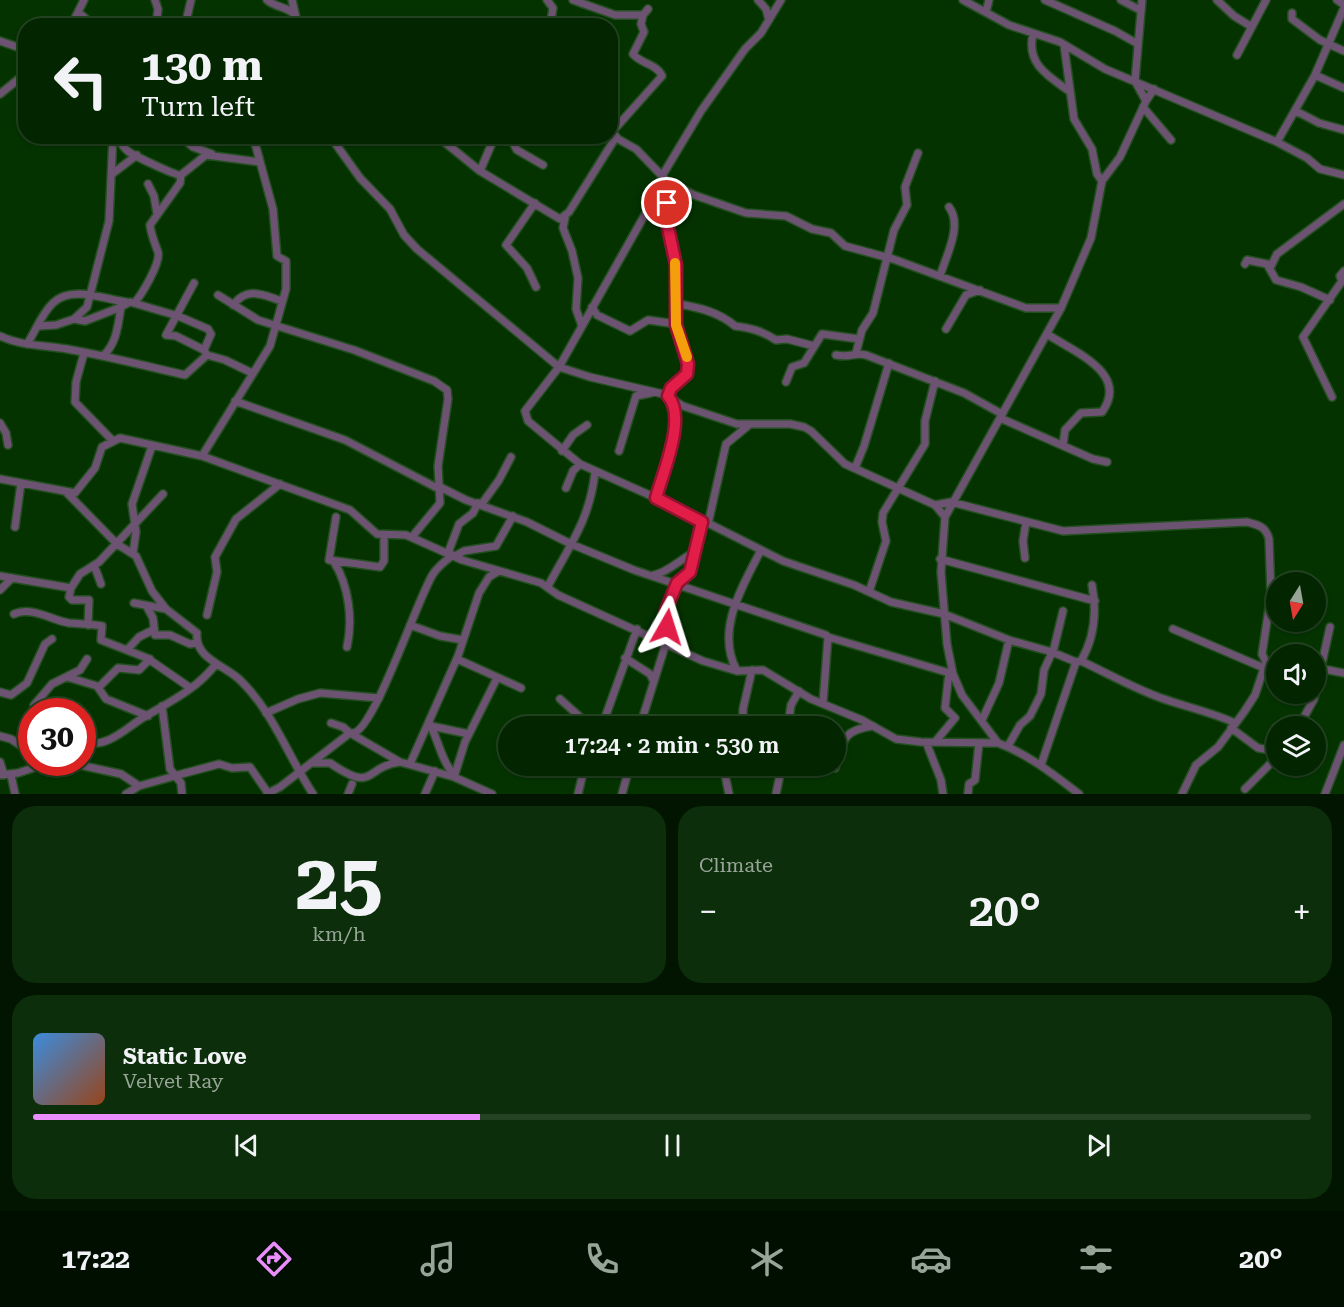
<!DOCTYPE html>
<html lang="en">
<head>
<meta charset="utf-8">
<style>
  body { margin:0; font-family:"Roboto Serif",serif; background:#0d2e0a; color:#f1f3f6; height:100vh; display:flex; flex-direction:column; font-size:22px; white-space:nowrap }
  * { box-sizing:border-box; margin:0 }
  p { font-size:20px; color:#97a599 }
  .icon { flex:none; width:33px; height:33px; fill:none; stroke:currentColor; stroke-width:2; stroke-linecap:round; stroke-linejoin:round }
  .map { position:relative; height:794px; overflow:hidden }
  .sheet { display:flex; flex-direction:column; gap:12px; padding:12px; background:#021500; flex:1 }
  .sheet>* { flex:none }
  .hud { position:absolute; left:18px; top:18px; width:600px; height:126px; border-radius:24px; box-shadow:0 2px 4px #0004,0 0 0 2px #244322; background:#032600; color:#f1f3f6; overflow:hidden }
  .needle { width:39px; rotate:191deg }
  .buttons { position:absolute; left:1266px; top:572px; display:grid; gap:12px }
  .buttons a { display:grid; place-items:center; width:60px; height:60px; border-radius:50%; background:#032600; box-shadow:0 2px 4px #0004,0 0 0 2px #244322; font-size:30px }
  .speed { position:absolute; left:18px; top:698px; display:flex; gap:12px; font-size:30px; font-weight:700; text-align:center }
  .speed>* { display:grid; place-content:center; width:78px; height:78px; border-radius:50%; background:#032600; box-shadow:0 2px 4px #0004,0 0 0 2px #244322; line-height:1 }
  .speed .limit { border:9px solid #d22; background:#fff; color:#111 }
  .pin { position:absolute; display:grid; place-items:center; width:51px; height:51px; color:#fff; margin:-26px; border:3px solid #fff; border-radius:50%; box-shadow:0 2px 6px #0007 }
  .me { position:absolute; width:66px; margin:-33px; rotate:6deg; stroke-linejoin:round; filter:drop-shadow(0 0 4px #0008) }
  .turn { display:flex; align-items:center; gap:21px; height:126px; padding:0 24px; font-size:27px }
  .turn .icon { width:78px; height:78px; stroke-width:2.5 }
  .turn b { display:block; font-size:42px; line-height:51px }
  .big { font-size:45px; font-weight:600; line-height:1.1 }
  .sheet .card { flex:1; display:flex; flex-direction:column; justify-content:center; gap:9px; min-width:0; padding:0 21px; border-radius:24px; background:#0d2e0a }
  .sheet .dial { align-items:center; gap:0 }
  .dial b { font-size:78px; line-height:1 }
  .song { display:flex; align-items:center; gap:18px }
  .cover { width:72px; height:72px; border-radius:9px; background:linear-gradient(135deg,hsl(210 70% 55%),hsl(20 70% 35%)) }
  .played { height:6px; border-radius:3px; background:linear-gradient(90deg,#ea8dfd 35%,#244322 35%) }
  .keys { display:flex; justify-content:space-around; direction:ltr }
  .heat { display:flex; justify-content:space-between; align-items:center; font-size:33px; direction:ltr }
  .sheet .tiles { flex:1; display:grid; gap:12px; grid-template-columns:1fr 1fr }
  .card:last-child { grid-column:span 2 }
  .trip { position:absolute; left:498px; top:716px; width:348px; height:60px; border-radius:30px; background:#032600; box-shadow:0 2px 4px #0004,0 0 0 2px #244322; font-weight:600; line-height:60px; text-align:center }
  .tab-bar { display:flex; height:96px; justify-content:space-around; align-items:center; background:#010f00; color:#97a599 }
  .tab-bar .icon { width:42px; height:42px }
  .tab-bar .current { color:#ea8dfd }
  .tab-bar b { font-size:27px; color:#f1f3f6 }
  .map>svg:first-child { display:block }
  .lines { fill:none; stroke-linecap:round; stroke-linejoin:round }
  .minor-casing { stroke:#244f20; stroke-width:10 }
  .minor { stroke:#6d5372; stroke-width:7 }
  .route-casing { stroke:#92132f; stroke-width:15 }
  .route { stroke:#e11d48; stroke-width:10 }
  .slow { stroke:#f59e0b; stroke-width:10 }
</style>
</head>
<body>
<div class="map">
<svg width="1344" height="794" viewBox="0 0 1344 794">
  <rect width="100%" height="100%" fill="#043300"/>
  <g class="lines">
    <g class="minor-casing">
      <path id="minor" d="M155,0L158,9L156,26
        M267,0C276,8 286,6 294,14
        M292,0L298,26
        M547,0L553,8L550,26
        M573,0L615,15H643L648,9
        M758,0L766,9L769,20
        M963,0L1009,25L1060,42L1105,69L1277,142L1307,158L1320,169L1344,175
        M1045,0L1115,31L1138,44
        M1121,0L1140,10
        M1142,0L1135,81L1146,101
        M1217,0L1234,16L1252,27
        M1337,0L1344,5
        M78,12L94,26
        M986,12L989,0
        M1292,13V19L1320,40L1344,51
        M71,26L84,0
        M185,26L191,0
        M1033,34C1026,64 1048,76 1069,91
        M0,41L26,50
        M1064,45L1074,119L1092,149L1097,174L1102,181
        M1237,55L1266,0
        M1315,75L1344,88
        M0,94L26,73
        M1143,107L1171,140
        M1296,111L1319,123L1344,130
        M610,129L618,139L636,149L667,181L694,195L746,213L786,216L812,229L831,233L845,246L893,259L1026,308H1061
        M612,132L662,76C657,64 641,64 633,54L644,32L641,24L643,15
        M117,136C120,142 123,148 129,152C135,156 176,176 181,175
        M180,136L193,147L212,154
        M330,136L360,178L390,209L404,235L417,249L559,367L590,377L663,394L683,406L737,424H790L804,427L811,431L845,464L935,505L945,517
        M437,136L480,171L560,219L569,212L616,137
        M509,136L517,150L543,165
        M1277,142L1315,75L1344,8
        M480,171L495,136
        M112,174L137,155
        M662,176L701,111L745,49L761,33L781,0
        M665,179L559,367L525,411L528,421L580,464L674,506L783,561L854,585L891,602L944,614L1009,640L1052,652L1076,662L1081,661C1095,637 1097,612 1092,585
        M148,184L154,196L157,214
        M535,203L506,245L527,268L536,287
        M565,218L563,228L572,251L578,278L576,309L582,326
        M1245,264L1247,260L1267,264L1276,280L1301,287L1330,300
        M1271,266L1277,254L1344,204
        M940,276C946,256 963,225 949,207
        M194,283L166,335L176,336L204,350
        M218,295L258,320L354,350L434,381L447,390L448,399L438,466L440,503L412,537
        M134,303C141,296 161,263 158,252C155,243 151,235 150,225L180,183L181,175L206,155L260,162
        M678,304C698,307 719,312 735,326C751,328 762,331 776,340L787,339L814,346
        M233,305C248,286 262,295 282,301
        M592,307L597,315L630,331L648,320L676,324
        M74,319L87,307L109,221L113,136
        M39,326L56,325L74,319L85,321L121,307
        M946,329L966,295L980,290
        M1047,334C1074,352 1130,373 1102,412L1081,413L1065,430L1063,445
        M0,336C21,346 44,345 67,349C107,356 146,366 185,375L207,355L225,360L252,373
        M27,344C35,332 42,313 53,303C71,285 104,299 126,302
        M84,353L76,382L75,402L112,440
        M856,353L862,330L873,313L894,230L907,205L905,187L918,153
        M836,355C851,358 854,352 866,355L964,393L1002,414
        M103,356C117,343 118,325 121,307L130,302L178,316L208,329L211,334L204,350L207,355
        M786,382L792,367L804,363L822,334L859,339
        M668,396L671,388L688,369V358L676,325L677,283L666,218L668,196L681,189
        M1332,397L1303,337L1342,281L1340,276L1344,271
        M235,401L345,440L441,490
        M1000,418L1093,459L1107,462
        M0,423L6,433L8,445
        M562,451L573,435L587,425
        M619,451L636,396L651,393
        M202,456L270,346L286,289V261L277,256L273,209L253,136
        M855,468L864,446L889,363
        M0,479L75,493L95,468L102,447L120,438L202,456L350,510L377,534L406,535L462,560L541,583L558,595L703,661L737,671L763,670L811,699L862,720L896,739L921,742L998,743C1028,754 1054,775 1079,794
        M440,487L466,500L527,522L571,544L634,570L826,635L828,637L823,703
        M566,488L573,471L580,464
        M67,493L117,544L136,556L152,591L166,609L197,633C194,659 227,666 241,681C273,712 289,758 313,794
        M656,498L676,423L673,402
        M481,505L499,480L511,457
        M935,505L951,502L1063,531L1247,522C1259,525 1266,527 1269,539L1271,595L1262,654L1266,662L1276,664
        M336,517L329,560L380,567L384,561V535
        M708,524L726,444L749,425
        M15,527L21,483
        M133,553L136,532L132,504L152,446
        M448,553L459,524L473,513L478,503
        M455,556L464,551L496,546L513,516
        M1025,558L1023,541L1026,522
        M940,559L1095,601
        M334,562C349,586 353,620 347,647
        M94,565L101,584
        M654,575C669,572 680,559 695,552
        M0,576L71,588L80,574L99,562L163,494
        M548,586C570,545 590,519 595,472
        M71,588L69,597L72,600H89L88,625
        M0,590L12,578
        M869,592L886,541L882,522L883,513L925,444V421L935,381
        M134,603L166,609
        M147,607L153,618L155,635H170L190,644L197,643
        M14,614C32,606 51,620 69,623C80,624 91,624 102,626L101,640L147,658L189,687
        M207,615L217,572L215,557L236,519L280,484
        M410,625L440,636L463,640
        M1173,629L1264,668
        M828,637L953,674
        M664,642L667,635L666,610L675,587L690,572L702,522
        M127,650L139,637L153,630
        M625,658L650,674L653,680
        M457,659L521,688
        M1081,661C1107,673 1133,688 1161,698C1186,707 1211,712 1235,723
        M1318,668L1344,673
        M737,671C715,631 742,587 761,550
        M67,677L97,686L106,699L148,716
        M99,687L118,668L139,670L150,659
        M0,692L11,695L27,683L45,644L52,639
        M560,699L579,716L584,726
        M34,705L52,684L80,670L87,659
        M162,706L170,769L181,783L182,794
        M266,713L298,699L320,693L379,698
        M982,720L999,683L1009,640
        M429,722C438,739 441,760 454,775
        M331,723L343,727L350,733
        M431,726L469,734
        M602,726L637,629
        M640,726L666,643
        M743,726V709L752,670
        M788,726L791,705L799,691
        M1299,726L1314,699L1330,627
        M1231,728L1258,748L1276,751
        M353,733C374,731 418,597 433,574C438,566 445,561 453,555
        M0,736L11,739L32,753
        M82,742C106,749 124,730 141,719C169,702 196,690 216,664
        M926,742L941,780L943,794
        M935,742L955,718L945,708L949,672
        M998,743L962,695L953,674L947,644L941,572L945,517L1061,308L1091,238L1102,181L1120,157L1146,101L1154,89
        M1008,746L1020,725L1030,716L1041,694L1044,670L1054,648L1063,611
        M0,762L4,775
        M66,762L121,774L139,786
        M313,763H330C376,794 363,767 400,762
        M410,764L458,656L479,593L489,577L499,571
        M723,765L729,794
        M1041,765L1076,662
        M810,768L814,765
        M835,768C843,741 842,730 873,726
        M0,775L18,773L51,762
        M11,775L15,794
        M174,776L219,764L232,768L250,767L268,793
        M454,777L465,742L497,678
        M1245,789L1276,758
        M968,793L969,784L975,780L979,743
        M126,794L139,786L175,776
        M267,794L280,787L350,733L400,762L454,777L492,794
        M348,794L352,784
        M425,794L435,771
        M578,794L585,765
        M622,794L630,765
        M776,794L782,765
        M1182,794L1196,765L1218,747L1244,712L1255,695L1266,662
        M1325,794L1344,745"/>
    </g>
    <use href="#minor" class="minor"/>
  </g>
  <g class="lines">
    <g class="route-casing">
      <path id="route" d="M667,203L666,218L676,265V325L688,364L687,374L671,388L668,396C687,417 663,472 656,498L702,522L690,572L677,583L666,610L667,627"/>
    </g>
    <use href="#route" class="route"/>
    <path class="slow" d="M675,263L676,325L687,357"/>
  </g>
</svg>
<div class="buttons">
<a><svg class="needle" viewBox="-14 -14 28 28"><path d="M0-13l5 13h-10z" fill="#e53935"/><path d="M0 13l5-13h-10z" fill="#97a599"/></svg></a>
<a><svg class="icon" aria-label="sound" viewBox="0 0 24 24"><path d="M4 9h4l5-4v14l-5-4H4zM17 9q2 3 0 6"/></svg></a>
<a><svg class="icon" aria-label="layers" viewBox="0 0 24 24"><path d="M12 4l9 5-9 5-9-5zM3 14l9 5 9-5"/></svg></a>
</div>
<div class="speed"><div class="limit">30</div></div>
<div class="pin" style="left:667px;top:203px;background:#d93025"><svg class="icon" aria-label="arrive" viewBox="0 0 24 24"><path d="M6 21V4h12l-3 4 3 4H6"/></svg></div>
<svg class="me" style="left:667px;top:627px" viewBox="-20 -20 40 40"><path d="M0-17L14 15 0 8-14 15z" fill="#e11d48" stroke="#fff" stroke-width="4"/></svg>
<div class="trip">17:24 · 2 min · 530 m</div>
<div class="hud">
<div class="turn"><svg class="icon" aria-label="left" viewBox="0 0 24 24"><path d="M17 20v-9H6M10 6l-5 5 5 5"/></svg><div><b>130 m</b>Turn left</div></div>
</div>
</div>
<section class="sheet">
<div class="tiles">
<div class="card dial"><b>25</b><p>km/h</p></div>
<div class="card"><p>Climate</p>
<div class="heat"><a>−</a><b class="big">20°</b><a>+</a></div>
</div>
<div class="card">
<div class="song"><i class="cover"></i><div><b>Static Love</b><p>Velvet Ray</p></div></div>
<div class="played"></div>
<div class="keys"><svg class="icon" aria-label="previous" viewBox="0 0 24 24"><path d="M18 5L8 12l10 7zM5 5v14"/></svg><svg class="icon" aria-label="pause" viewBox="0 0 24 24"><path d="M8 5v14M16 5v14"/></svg><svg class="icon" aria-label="next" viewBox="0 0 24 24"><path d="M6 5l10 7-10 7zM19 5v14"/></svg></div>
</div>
</div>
</section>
<nav class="tab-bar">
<b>17:22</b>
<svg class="icon current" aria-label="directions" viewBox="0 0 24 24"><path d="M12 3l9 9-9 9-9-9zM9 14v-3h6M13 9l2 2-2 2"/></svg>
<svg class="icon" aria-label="music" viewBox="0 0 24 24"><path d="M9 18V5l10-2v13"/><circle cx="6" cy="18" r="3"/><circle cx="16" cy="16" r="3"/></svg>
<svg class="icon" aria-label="phone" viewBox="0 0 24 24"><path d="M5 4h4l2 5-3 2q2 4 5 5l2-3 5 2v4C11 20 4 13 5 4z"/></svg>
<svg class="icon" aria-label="climate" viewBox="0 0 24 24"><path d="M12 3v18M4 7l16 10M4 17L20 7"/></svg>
<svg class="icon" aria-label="car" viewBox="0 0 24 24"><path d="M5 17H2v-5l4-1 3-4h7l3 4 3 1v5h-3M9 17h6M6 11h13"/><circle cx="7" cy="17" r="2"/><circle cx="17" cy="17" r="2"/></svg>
<svg class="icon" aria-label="filters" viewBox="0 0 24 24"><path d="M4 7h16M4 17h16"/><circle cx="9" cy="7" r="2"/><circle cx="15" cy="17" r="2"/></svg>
<b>20°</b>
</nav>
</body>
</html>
